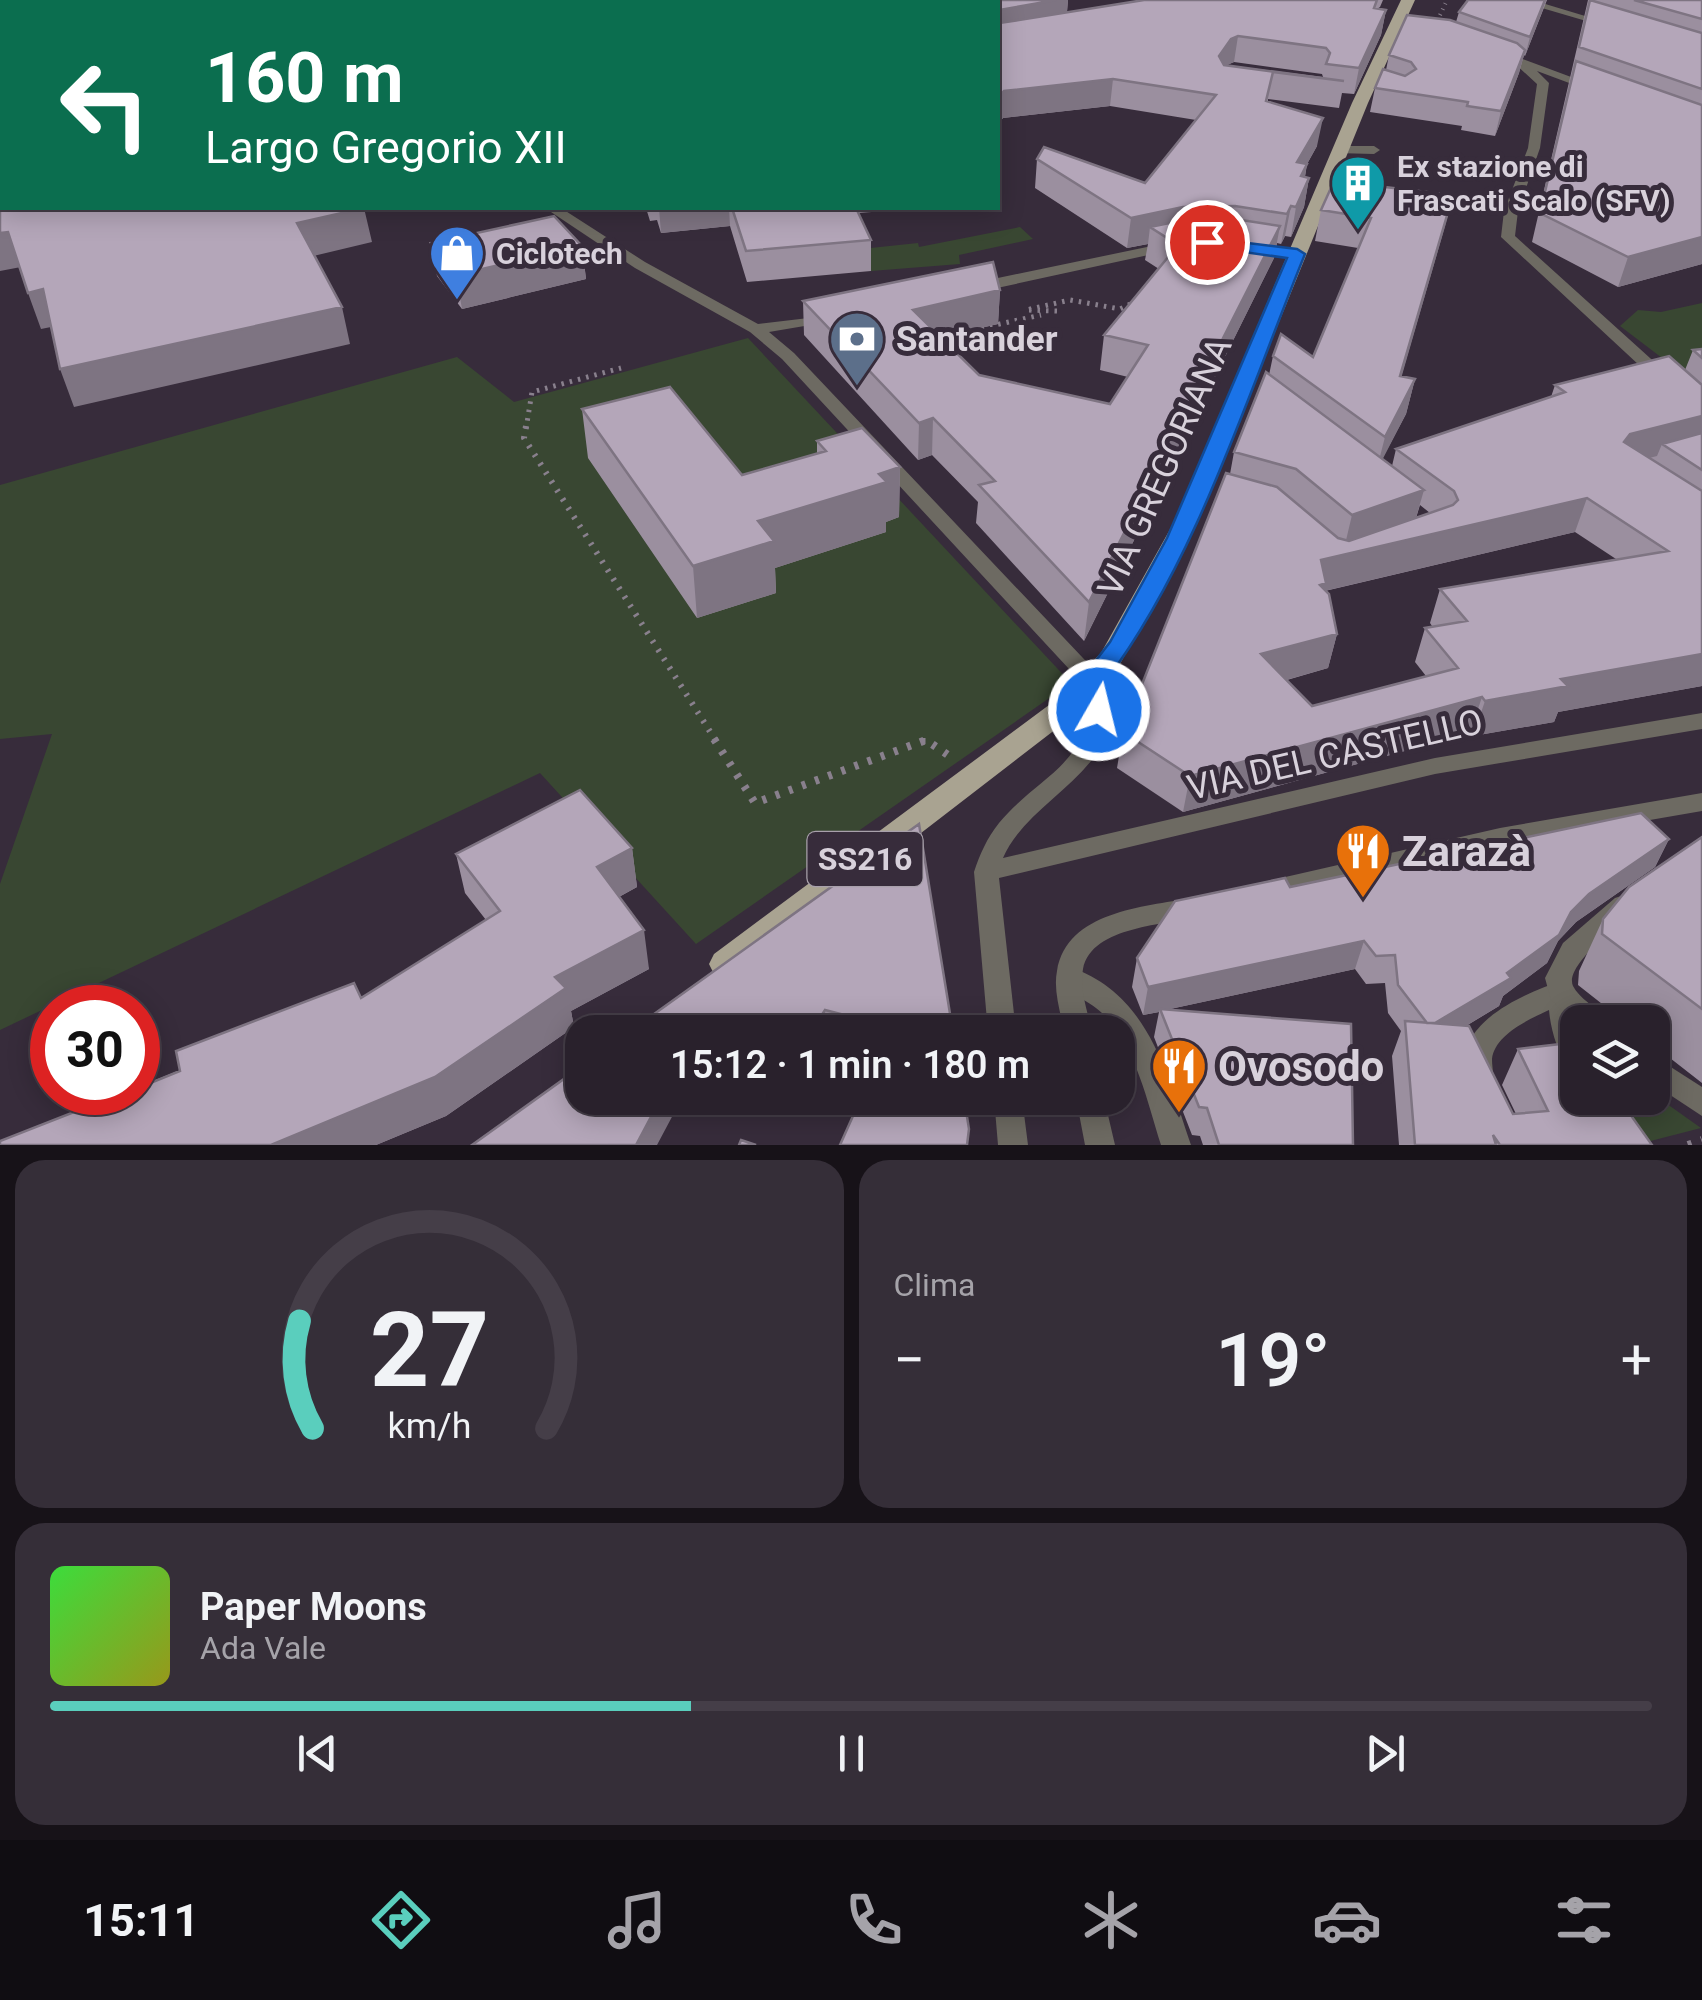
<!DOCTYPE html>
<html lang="it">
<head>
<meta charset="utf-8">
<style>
  body { margin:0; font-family:Roboto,sans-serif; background:#352e38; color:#f1f3f6; height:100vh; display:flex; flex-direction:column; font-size:38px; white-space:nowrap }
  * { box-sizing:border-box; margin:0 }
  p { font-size:32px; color:#a5a3a9 }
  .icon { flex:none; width:55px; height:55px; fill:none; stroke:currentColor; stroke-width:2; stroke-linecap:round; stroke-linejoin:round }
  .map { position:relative; height:1145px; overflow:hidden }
  .details { display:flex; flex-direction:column; gap:15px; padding:15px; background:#171218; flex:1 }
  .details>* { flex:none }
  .guide { position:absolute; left:0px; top:0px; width:1000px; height:210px; box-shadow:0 5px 25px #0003,0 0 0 2px #453e48; background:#0b6e4f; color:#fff; overflow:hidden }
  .tools { position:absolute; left:1560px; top:1005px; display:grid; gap:20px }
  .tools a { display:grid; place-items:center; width:110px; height:110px; border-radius:20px; background:#29212c; box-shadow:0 5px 25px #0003,0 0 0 2px #453e48; font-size:50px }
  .speed { position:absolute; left:30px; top:985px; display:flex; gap:20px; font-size:50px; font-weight:700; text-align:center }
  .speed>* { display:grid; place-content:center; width:130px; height:130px; border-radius:50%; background:#29212c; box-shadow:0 5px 25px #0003,0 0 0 2px #453e48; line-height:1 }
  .speed .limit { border:15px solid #d22; background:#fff; color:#111 }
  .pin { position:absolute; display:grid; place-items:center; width:85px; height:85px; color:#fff; margin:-42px; border:5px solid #fff; border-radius:50%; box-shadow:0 2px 10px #0007 }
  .me { position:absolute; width:110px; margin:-55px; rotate:8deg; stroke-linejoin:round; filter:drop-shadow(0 0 8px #0008) }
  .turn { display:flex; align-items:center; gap:35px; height:210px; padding:0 40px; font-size:45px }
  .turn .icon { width:130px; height:130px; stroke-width:2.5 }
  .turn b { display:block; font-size:70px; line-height:85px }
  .big { font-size:75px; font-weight:600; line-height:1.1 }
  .details .card { flex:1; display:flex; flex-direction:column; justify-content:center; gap:15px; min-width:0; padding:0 35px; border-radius:30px; background:#352e38 }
  .details .dial { align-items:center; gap:0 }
  .dial svg { height:260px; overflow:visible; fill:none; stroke:#453e48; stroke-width:7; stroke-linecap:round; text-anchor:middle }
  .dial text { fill:#f1f3f6; stroke:none }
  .song { display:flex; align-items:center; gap:30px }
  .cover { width:120px; height:120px; border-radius:15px; background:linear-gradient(135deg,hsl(120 70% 55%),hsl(60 70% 35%)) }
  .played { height:10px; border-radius:5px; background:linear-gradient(90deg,#5acebd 40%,#453e48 40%) }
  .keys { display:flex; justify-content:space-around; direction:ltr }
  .heat { display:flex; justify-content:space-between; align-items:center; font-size:55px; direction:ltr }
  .details .tiles { flex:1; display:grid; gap:15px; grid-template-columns:1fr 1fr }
  .card:last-child { grid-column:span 2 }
  .trip { position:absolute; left:565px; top:1015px; width:570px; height:100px; border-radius:30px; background:#29212c; box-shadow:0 5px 25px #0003,0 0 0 2px #453e48; font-weight:600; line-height:100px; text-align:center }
  .tab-bar { display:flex; height:160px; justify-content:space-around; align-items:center; background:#100d12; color:#a5a3a9 }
  .tab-bar .icon { width:70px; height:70px }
  .tab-bar .current { color:#5acebd }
  .tab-bar b { font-size:45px; color:#f1f3f6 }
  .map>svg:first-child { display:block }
  .green { fill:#394732 }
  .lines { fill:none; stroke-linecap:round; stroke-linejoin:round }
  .path-far3 { stroke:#89808d; stroke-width:4; stroke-dasharray:1 5; stroke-linecap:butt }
  .path-far2 { stroke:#89808d; stroke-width:5; stroke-dasharray:2.5 6; stroke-linecap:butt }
  .path-far1 { stroke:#89808d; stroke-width:6; stroke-dasharray:2.5 8; stroke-linecap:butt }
  .path { stroke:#89808d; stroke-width:8; stroke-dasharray:4 10; stroke-linecap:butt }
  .service { fill:#6d6a62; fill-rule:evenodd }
  .minor { fill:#6d6a62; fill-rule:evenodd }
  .primary { fill:#a9a391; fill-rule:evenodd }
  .wall { fill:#9b8f9f; fill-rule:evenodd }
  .shaded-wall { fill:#7e7482 }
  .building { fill:#b4a6b9; stroke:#7e7482; stroke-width:2.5; fill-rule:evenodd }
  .route { fill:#1a73e8; stroke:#114b97; stroke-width:2.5 }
  .labels { text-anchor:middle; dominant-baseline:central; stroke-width:10; stroke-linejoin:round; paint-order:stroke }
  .far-poi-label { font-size:30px; font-weight:bold; fill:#d8d1db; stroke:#372c3b; text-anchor:start }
  .shield { fill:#372c3b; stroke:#a8a0ab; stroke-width:2.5 }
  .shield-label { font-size:32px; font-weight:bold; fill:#d8d1db }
  .poi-label { font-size:35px; font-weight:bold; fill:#d8d1db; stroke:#372c3b; text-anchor:start }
  .street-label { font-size:35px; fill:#d8d1db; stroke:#372c3b }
  .near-poi-label { font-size:42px; font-weight:bold; fill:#d8d1db; stroke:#372c3b; text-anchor:start }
</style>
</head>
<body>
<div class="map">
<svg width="1702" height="1145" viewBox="0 0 1702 1145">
  <rect width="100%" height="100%" fill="#372c3b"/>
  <path class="green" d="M1020,227L1033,239L959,255L960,264L871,271L861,249L918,243L919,247Z
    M1702,303V380H1691L1620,326L1638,310L1661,312Z
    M748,338L1071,683L696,944L540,773L0,1030V884L52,734L0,739V485L457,357L514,402Z
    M1653,1094L1701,1128L1635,1145L1606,1098H1652Z"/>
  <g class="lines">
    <path class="path-far3" d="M1435,26L1447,0"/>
    <path class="path-far2" d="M1057,311L1026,310L1070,300L1120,309L1139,300
      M940,337L1041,315
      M526,429L532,392L621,368"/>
    <path class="path-far1" d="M526,426L524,438L716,741
      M923,741H928"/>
    <path class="path" d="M714,739L755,803L926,740L948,755
      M1688,1145L1702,1140"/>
    <path class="service" d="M0,99H2V107H0Z
      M1341,146H1374L1380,150L1374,154L1336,153V147Z
      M1070,967C1149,994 1167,1074 1191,1145H1161C1147,1101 1137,1051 1105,1016C1092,1001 1064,993 1057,978L1061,970Z
      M1561,981L1571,984L1574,992L1578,1074L1568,1071C1558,1050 1551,1033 1549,1010C1530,1019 1495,1034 1492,1059C1492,1070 1495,1073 1490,1084L1480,1087L1470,1084C1444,1028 1520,995 1561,981Z"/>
    <path class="minor" d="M1515,0H1532L1615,25L1610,28Z
      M0,26H2V33H0Z
      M1517,57L1598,87L1588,90L1537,71L1549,83L1540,148L1518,211L1515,236L1702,405V419L1696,418L1501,237L1504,211L1528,148L1537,84L1513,62L1511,60Z
      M545,208H561L645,262L758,324L834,315V321L769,332L794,353L1100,676C1145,762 1029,794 1003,858L1435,758L1702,713V729L1435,774L999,878L1016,1032H988L974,872C980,854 987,838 999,823C1040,773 1102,760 1082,683L782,359L750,332L635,268Z
      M1171,242L1178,246L1176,249L974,293L966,288L974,283Z
      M1249,242L1297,250L1304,254L1297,258L1244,249L1242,246Z
      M1702,793V811L1500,846L1263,902L1254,899L1250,892L1254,885L1263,882L1500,828Z
      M1624,895L1633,898L1637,905L1633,912C1619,924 1564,966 1573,986C1580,1000 1598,1007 1606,1022H1578V1026L1551,1000L1545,978L1563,943L1615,898Z
      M1191,898L1200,901L1204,908L1200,915C1167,926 1092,925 1083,969C1079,989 1088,1012 1092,1032H1064C1061,1013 1053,991 1057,971C1067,911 1144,907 1191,898Z
      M1652,1055L1702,1087V1116L1652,1083Z
      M994,1098H1022L1028,1145H998Z
      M1076,1098H1104L1115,1145H1085Z"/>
    <path class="primary" d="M1401,0H1415L1368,103L1197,524L1120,664L1069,719L738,974L726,978L714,974L709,964L714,954L1049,705L1101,653L1173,524L1352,103Z"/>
  </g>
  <path class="wall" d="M813,0H1068L1067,12L1242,0H1383L1380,7L1377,9L1386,10L1381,35L1354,94L1342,93L1339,108L1268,99V102L1317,146L1307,164L1305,177L1309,178L1304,207L1291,237L1285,236L1281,244L1277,243L1274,258L1084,641L976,523L978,502L932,455L918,460L804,335L803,301L1000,290L998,324L941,337L979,375L1110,404L1128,377L1100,370L1104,335L1159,269L1145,260L1148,244L1127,248L1035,188L1037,159L1145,183L1196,120L1110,106L1003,118L998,124V2ZM1234,62L1322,74L1323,77L1227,65Z
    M1468,0H1547L1525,56L1524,55L1519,73L1495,136L1461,130L1462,126L1370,112L1375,88L1386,70L1389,55L1456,22L1459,12Z
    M1588,0H1702V264L1618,287L1532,242Z
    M1453,195L1401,376L1415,379L1406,414L1382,459L1392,466L1396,449L1551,397L1555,385L1685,370L1693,350L1702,349V686L1558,712L1554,722L1473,736L1470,733L1183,812L1117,768L1123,732L1230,474L1234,452L1269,375L1273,356L1313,357L1358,248L1315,241L1321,210ZM1420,505L1430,513L1416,518ZM1575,532L1616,559L1440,589L1430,623L1432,626L1425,628L1415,662L1426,676L1312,706L1287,680L1328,668L1337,634L1325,591Z
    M646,208H926L858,213L871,240V271L747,282L730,226L661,233L657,220L650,221Z
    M431,243L582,246L586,279L462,309L437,276Z
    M582,409L742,475L817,453V441L900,467L899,517L886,522V532L775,568L776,593L697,618L588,458Z
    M919,824L953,1032H629Z
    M1702,837V1083L1652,1044V1022H1625L1578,985L1579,971L1603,919Z
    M1669,839L1655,867L1576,922L1558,941L1547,963L1503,996L1499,1006L1466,1026L1513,1114H1516L1502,1085L1518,1049L1624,1112L1652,1145H1399L1392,1056L1401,1031L1388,1013L1385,983L1366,984L1355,969L1170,1009L1353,1145H1203L1200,1136L1192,1135L1154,1037L1159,1012L1143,1015L1132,987L1137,958L1290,887Z
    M632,848L637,887L619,897L649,969L571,1011L574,1027L446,1116L376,1145H0L125,1092L361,998L486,920L465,893L456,854Z
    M755,1098H793L786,1108Z"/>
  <path class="shaded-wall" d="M1056,0H1068L1066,23L998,35L999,10Z
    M1545,0L1542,12L1525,56L1530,37Z
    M1386,10L1381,35L1354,94L1359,68Z
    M1238,36L1234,62L1227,65L1215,83L1219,56L1231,39Z
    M1525,50L1519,73L1495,136L1501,111Z
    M1113,79L1110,106L1003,118L998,124V98L1004,91Z
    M1323,118L1317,146L1307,164L1302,193L1297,162Z
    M1309,178L1304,207L1291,237L1296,207Z
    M1453,195L1445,226L1392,410L1400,376Z
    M1291,206L1285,236L1281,244L1287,214Z
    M1183,207L1179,237L1150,227L1148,244L1127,248L1131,218Z
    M364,208L372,242L305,258L297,223Z
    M659,208H729L730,226L661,233Z
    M1280,226L1274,258L1084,641L1089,602Z
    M8,232L21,267L0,271V233Z
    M1702,237V264L1618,287L1628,257Z
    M582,246L586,279L462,309L456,275Z
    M43,289L56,326L41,329L28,293Z
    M1000,290L998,324L912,344L913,310Z
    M342,307L350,344L74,407L60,369Z
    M1415,379L1406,414L1376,472L1385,437Z
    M1702,416V445L1662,444L1657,456L1618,466L1624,442L1630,434Z
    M933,418L932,455L918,460L919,423Z
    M900,467L899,517L886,522V532L775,568L776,593L697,618L693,566L758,521L879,474Z
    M1424,490L1413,528L1343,553L1352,515Z
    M1587,498L1575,532L1324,591L1318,617L1321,560Z
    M1337,634L1328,668L1254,689L1261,654Z
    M1702,654V686L1558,712L1554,722L1473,736L1485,701L1561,679Z
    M1482,697L1470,733L1183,812L1190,776Z
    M1669,839L1655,867L1576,922L1558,941L1547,963L1503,996L1499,1006L1419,1054L1430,1026L1507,973L1589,894Z
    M632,848L637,887L602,906L597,867Z
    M644,930L649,969L571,1011L574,1027L446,1116L376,1145H271L555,977Z
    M1364,941L1355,969L1161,1011L1160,1009L1159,1012L1143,1015L1148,987Z
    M825,1010V1032H811Z
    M661,1098H682L657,1145H636Z
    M786,1098H793L786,1108Z"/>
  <path class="building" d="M813,0H1056L999,10L998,14V2H813Z
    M1144,0H1377L1374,8L1386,10L1359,68L1326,64L1330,53L1326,48L1238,36L1231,39L1219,56L1224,65L1344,81L1273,72L1266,101L1323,118L1297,162L1307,164L1301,176L1309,178L1296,207L1291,206L1287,214L1235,206L1183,207L1131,218L1037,159L1044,147L1145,183L1216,95L1113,79L1004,91L998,98V21L1000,23Z
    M1468,0H1545L1530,37L1459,12Z
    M1590,0L1702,33V89L1579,47Z
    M1634,0H1702V19Z
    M1407,15L1450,20L1517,43L1525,50L1501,111L1467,106L1468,102L1375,88L1383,69L1405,76L1416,69L1411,62L1389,55Z
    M1576,61L1702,105V237L1628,257L1540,213Z
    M0,178H2V208H364L297,223L342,307L60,369L43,289L28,293L8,232L0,233Z
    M1334,181L1453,195L1400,376L1415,379L1385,437L1273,356L1281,334L1313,357L1371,218L1321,210Z
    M732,208H856L871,240L746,251Z
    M554,216L582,246L456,275L431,243Z
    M1235,219L1280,226L1089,602L979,485L995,481L933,418L919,423L803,301L993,262L1000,290L913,310L979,375L1110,404L1148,345L1104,335L1178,245L1150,227L1184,220Z
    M1702,349V358L1693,350Z
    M1669,356L1702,385V416L1630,434L1624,442L1702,491V654L1561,679L1568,686L1485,701L1482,697L1190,776L1123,732L1226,473L1277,487L1338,538L1349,541L1453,505L1458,500L1454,491L1396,449L1565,392L1555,385ZM1587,498L1668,551L1440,589L1467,621L1425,628L1458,668L1312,706L1261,654L1337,634L1329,594L1320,585L1326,583L1321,560Z
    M1266,372L1424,490L1352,515L1296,469L1234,452Z
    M670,387L742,475L826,451L817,441L862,428L900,467L879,474L887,482L758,521L774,541L693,566L582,409Z
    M1702,433V470L1662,444Z
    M580,790L632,848L597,867L644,930L555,977L566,988L435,1077L271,1145H0V1141L125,1092H138V1088L180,1071L176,1051L354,983L361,998L500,911L456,854Z
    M1641,813L1669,839L1589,894L1571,912L1559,935L1507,973L1511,978L1435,1023H1427L1398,985L1395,955L1376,956L1364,941L1148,987L1137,958L1175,901L1285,878L1290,887Z
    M919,824L953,1032H889L891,1027L825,1010L811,1032H629Z
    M1702,837V1009L1602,934L1603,919L1629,887Z
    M1160,1009L1351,1024L1353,1145H1219L1207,1108L1199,1107Z
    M1405,1021L1469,1026L1513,1114L1548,1111L1518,1049L1578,1042V1098H1615L1624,1112L1630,1114L1652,1145H1500L1493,1135L1496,1145H1415Z
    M582,1066V1098H661L636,1145H472Z
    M861,1098H964L969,1129L967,1145H840Z
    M741,1140L756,1145H739Z"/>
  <path class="route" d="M1207,238L1297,249L1305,254C1248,394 1196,562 1105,682L1111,710L1099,719L1086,710L1080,681L1110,642L1167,538L1287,258L1201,246L1199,242Z"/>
  <defs>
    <g id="building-pin" transform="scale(2.875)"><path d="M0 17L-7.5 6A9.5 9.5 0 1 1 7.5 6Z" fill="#0f9aa8" stroke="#372c3b"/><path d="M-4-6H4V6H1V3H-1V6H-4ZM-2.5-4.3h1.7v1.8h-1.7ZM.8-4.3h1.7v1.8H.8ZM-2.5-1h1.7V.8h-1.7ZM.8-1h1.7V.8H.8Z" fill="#fff"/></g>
    <g id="shop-pin" transform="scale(2.875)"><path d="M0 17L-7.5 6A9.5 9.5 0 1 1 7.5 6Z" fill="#3f7fe0" stroke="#372c3b"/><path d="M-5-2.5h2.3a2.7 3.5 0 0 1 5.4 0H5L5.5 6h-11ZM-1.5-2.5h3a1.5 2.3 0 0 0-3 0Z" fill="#fff"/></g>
    <g id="bank-pin" transform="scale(2.875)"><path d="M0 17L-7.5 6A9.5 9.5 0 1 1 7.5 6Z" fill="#5c6f8a" stroke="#372c3b"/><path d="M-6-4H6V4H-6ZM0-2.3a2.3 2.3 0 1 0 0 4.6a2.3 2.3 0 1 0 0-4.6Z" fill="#fff"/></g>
    <g id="restaurant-pin" transform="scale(2.875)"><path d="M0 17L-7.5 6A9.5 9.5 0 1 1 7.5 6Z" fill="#e8710a" stroke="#372c3b"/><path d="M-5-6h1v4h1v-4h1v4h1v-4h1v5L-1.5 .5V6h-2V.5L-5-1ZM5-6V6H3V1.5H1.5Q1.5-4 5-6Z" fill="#fff"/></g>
  </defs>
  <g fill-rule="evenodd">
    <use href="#building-pin" x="1358" y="183"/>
    <use href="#shop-pin" x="457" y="253"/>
    <use href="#bank-pin" x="857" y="339"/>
    <use href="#restaurant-pin" x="1363" y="851"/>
    <use href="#restaurant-pin" x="1179" y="1066"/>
  </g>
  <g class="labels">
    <g class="far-poi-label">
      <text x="1397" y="166">Ex stazione di<tspan x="1397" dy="34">Frascati Scalo (SFV)</tspan></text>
      <text x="496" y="253">Ciclotech</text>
    </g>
    <rect class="shield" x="807.5" y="832" width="115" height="54" rx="8"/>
    <g class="shield-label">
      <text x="865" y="859">SS216</text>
    </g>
    <g class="poi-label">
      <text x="896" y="339">Santander</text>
    </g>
    <g class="street-label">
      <text transform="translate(1165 467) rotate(-66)">VIA GREGORIANA</text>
      <text transform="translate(1335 755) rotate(-13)">VIA DEL CASTELLO</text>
    </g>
    <g class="near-poi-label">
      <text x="1402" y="851">Zarazà</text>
      <text x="1218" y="1066">Ovosodo</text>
    </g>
  </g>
</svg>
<div class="tools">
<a><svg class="icon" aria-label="layers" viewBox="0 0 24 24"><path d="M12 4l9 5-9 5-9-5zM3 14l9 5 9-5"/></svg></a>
</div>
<div class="speed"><div class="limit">30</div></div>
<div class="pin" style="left:1207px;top:242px;background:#d93025"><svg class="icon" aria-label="arrive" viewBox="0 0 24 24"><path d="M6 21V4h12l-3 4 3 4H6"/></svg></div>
<svg class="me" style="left:1099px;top:710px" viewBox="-20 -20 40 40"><circle r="17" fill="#1a73e8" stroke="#fff" stroke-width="3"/><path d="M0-11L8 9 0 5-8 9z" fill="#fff"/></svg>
<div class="trip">15:12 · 1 min · 180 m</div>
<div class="guide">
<div class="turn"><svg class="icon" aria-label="left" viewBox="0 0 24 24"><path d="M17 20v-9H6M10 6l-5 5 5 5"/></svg><div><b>160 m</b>Largo Gregorio XII</div></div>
</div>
</div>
<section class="details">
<div class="tiles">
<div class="card dial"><svg viewBox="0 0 100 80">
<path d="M14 69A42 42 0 1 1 86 69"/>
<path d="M14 69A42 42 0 0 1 10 36" stroke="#5acebd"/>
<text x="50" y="56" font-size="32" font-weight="700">27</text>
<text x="50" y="72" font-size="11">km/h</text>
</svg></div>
<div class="card"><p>Clima</p>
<div class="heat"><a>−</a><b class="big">19°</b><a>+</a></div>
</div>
<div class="card">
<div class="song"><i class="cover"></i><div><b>Paper Moons</b><p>Ada Vale</p></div></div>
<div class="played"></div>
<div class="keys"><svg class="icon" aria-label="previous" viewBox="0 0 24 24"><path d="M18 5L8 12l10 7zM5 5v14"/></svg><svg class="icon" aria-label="pause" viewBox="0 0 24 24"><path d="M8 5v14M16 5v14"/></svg><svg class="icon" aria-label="next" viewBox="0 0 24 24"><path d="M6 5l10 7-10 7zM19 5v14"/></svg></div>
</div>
</div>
</section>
<nav class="tab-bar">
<b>15:11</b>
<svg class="icon current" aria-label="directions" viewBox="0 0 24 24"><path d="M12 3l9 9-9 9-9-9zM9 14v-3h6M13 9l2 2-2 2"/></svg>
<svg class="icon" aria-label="music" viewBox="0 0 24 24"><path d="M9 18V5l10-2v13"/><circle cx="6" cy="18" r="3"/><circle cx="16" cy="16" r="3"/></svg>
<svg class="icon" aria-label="phone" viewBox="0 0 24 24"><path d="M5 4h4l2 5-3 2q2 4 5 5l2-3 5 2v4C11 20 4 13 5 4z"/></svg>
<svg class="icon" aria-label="climate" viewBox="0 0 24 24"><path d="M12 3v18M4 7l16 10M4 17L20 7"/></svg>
<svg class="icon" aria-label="car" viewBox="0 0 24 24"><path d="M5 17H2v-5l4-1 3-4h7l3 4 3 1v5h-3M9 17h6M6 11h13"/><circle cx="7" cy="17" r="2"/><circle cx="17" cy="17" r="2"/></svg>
<svg class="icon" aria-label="filters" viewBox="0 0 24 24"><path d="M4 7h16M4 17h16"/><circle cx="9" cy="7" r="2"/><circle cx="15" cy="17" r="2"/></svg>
</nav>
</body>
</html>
